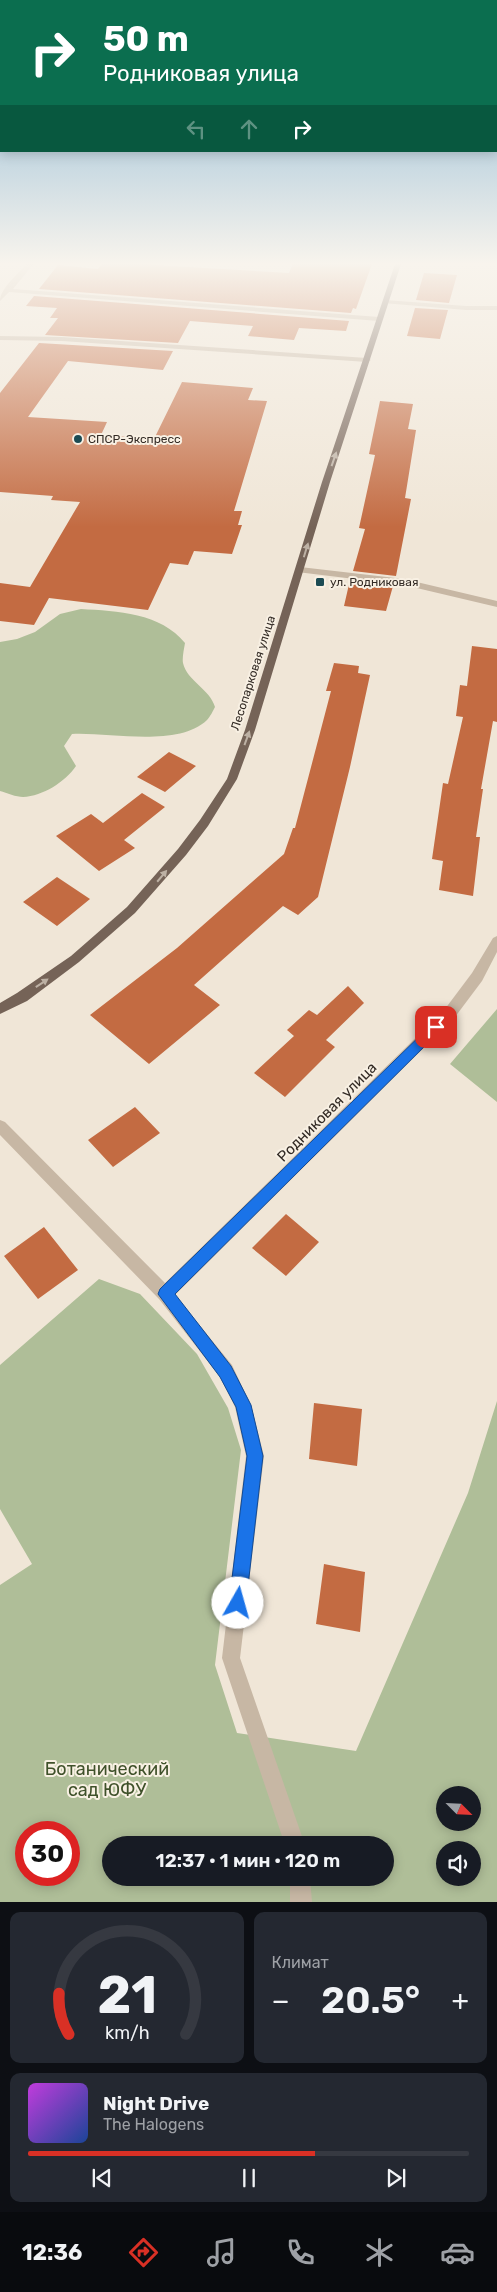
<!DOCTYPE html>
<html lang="ru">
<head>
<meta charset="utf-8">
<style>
  body { margin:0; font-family:Rubik,sans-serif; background:#242831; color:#f1f3f6; height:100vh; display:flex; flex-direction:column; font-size:19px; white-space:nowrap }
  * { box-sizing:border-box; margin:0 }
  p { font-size:16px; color:#9ea1a6 }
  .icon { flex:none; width:28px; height:28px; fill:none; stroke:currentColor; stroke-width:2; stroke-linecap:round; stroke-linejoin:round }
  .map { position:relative; height:1902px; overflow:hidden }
  .side { display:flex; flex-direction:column; gap:10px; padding:10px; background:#0d0f14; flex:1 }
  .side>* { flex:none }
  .banner { position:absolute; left:0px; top:0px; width:498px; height:152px; box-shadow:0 2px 12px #0003; background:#0b6e4f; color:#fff; overflow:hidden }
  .needle { width:32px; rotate:114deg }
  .tools { position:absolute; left:436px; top:1786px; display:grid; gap:10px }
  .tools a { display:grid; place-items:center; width:45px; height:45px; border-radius:50%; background:#171b24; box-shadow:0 2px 12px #0003; font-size:25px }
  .speed { position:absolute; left:15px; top:1821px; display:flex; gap:10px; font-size:25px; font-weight:700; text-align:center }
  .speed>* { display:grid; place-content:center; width:65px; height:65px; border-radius:50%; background:#171b24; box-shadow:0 2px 12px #0003; line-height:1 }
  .speed .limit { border:8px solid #d22; background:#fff; color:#111 }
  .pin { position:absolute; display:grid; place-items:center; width:42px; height:42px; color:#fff; margin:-21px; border-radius:10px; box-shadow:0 2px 8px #0006 }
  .me { position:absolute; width:55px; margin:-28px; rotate:7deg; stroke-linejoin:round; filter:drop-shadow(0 0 4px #0008) }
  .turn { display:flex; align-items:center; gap:18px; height:105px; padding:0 20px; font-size:22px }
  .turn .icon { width:65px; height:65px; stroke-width:2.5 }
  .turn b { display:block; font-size:35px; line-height:42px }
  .lanes { display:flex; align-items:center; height:48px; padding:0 20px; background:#0003; justify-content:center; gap:25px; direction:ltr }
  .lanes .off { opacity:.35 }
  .big { font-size:38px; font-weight:600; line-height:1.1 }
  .side .widget { flex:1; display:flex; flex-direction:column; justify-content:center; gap:8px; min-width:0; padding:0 18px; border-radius:10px; background:#242831 }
  .side .dial { align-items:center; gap:0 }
  .dial svg { height:130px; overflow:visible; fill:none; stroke:#363941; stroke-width:7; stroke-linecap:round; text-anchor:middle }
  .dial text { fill:#f1f3f6; stroke:none }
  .song { display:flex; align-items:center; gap:15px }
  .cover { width:60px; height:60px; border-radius:8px; background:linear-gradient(135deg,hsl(290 70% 55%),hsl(220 70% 35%)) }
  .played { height:5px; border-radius:2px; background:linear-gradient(90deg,#d93025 65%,#363941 65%) }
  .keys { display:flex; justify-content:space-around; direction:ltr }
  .heat { display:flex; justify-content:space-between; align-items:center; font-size:28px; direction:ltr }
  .side .tiles { flex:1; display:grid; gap:10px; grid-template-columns:1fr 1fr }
  .widget:last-child { grid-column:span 2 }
  .trip { position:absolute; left:102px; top:1836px; width:292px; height:50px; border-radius:25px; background:#171b24; box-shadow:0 2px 12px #0003; font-weight:600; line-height:50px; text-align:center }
  .dock { display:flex; height:80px; justify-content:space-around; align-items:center; background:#090b0e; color:#9ea1a6 }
  .dock .icon { width:35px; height:35px }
  .dock .selected { color:#d93025 }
  .dock b { font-size:22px; color:#f1f3f6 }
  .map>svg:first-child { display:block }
  .green { fill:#afbe98; fill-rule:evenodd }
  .building { fill:#c36b42 }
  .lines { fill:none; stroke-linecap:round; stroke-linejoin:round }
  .minor { fill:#c7b7a4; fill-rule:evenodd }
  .major { fill:#756357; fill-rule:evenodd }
  .oneway { fill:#bdb1a4 }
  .route { fill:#1a73e8; stroke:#114b97 }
  .poi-dot { fill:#1c4b53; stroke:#f8f0e3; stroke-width:2 }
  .labels { text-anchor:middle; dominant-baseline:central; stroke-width:4; stroke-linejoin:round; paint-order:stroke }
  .far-poi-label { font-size:12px; fill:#332b25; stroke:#f8f0e3; text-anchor:start }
  .far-street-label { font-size:12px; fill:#332b25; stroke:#f8f0e3 }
  .street-label { font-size:15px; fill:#332b25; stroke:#f8f0e3 }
  .near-park-label { font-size:18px; fill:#3f512a; stroke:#f8f0e3 }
</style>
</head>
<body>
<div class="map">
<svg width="497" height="1902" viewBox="0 0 497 1902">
  <rect width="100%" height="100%" fill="#f0e6d7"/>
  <path class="green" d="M81,609C117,611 161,613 185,643C184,649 182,658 183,663C187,681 210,689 215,707C213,711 210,717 207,720C178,748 109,732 72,734L64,746L76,766C65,782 43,796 23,797C16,797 7,793 0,791V642L17,639L35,632L60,614Z
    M497,1009V1102L450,1064Z
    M99,1279L140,1294L197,1354L228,1408L241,1450L215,1665L237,1733L356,1751L468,1493L497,1401V1902H0V1585L32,1564L0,1509V1365ZM445,1795H472V1822H445ZM26,1832H69V1875H26ZM111,1845H386V1878H111ZM445,1850H472V1878H445Z"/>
  <path class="building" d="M294,261H373L356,309L353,308L351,313L39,289L58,265L98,269L103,262L289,273Z
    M424,273L457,275L449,303L416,300Z
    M34,296L349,321L346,331L299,328L294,340L248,336L253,326L190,321L178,343L45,335L58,318H50L57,308L26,306Z
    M415,308L448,310L440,339L407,336Z
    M39,343L173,351L163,370L68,361L28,417L107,422L101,435L154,439L182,382L253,388L248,400L267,401L234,511H242L238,525H242L232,554L194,551L188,565L170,563L148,610L49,598L34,625L0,621V583L30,587L80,502L51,500L53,496L0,492V393Z
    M380,401L413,404L408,429L416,430L405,498L411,499L396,576L353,571L365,529L359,528L375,455L369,454Z
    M350,580L393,586L386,611L344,606Z
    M472,646L497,649V722L493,721L481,789H483L476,837H480L473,896L439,890L443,861L432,859L443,783L448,784L463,717L456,716L460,685L467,686Z
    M334,663L359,666L358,673L370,675L350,767L318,897L298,915L283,906L194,985L220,1005L149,1064L90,1015L177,948L284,854L293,828H295L331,691H326Z
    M169,752L196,766L165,792L137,777Z
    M142,793L165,807L124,840L135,848L99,871L56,836L91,814L103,823Z
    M57,877L90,899L57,926L23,902Z
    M348,986L364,1003L326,1040L335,1047L285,1097L254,1073L294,1036L287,1030L309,1010L317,1015Z
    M135,1107L160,1133L113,1167L88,1140Z
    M286,1214L319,1242L286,1276L252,1248Z
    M44,1227L78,1270L38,1299L4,1256Z
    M314,1403L362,1409L357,1466L309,1459Z
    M324,1564L365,1572L360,1632L316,1624Z"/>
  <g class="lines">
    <path class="minor" d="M30,261H36L13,289L379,317L382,319L379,321L9,292L0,301C0,288 20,272 30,261Z
      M385,300L466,306H497V310H466L383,303V301Z
      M0,336L62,337L367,358L371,360L367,362L62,341L0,340Z
      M300,567L404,579L497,601V607L404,585L297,572L295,570Z
      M497,936V952L482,981L455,1017L175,1295L232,1365L251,1405L264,1456L240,1658L305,1845H285L222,1658L246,1456L235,1407L220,1377L159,1299L0,1135V1120L5,1122L165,1283L445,1009L472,973L493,938Z
      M290,1878H310L312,1902H290Z"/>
    <path class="major" d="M396,261H402L330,482L255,730L237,779L208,826L186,855L135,913L79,962L27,1001L0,1014V1003L17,993L71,956L127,907L178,849L200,820L227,779L245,730L322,482Z"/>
  </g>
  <defs><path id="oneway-solid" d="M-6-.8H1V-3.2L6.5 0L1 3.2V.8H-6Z" transform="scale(1.25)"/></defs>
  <g class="oneway">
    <use href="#oneway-solid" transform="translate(334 459) rotate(-71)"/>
    <use href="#oneway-solid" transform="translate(306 550) rotate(-73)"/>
    <use href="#oneway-solid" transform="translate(247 738) rotate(-70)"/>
    <use href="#oneway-solid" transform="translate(162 876) rotate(-50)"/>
    <use href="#oneway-solid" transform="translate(42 983) rotate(-34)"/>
  </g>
  <linearGradient id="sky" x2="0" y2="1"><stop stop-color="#7baed0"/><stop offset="0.5" stop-color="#f8f4ed"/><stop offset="1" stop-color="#f8f4ed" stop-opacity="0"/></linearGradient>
  <rect width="497" height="527" fill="url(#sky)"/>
  <path class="route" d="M436,1022L442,1027L440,1031L175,1294L231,1366L251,1405L263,1456L246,1603L244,1609L238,1612L232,1609L229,1603L247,1456L236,1407L220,1377L158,1294L160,1289L432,1024Z"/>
  <g class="poi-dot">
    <circle cx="78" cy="439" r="5"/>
    <rect x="315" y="577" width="10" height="10" rx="2.5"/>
  </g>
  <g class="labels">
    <g class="far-poi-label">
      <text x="88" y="439">СПСР-Экспресс</text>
      <text x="330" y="582">ул. Родниковая</text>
    </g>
    <g class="far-street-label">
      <text transform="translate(253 673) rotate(-72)">Лесопарковая улица</text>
    </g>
    <g class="street-label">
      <text transform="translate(327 1112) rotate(-45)">Родниковая улица</text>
    </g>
    <g class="near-park-label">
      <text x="107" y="1769">Ботанический<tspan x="107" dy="21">сад ЮФУ</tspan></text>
    </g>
  </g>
</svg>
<div class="tools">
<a><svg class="needle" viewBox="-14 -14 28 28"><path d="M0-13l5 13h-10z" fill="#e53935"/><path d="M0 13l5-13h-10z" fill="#9ea1a6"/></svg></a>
<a><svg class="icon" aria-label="sound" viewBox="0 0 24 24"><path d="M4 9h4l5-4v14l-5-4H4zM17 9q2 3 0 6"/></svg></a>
</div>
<div class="speed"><div class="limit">30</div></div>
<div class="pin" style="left:436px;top:1027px;background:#d93025"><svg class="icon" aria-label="arrive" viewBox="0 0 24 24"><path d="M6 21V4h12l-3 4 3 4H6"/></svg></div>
<svg class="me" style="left:238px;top:1603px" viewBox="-20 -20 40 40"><circle r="19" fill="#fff"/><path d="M0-13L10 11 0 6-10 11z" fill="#1a73e8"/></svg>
<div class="trip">12:37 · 1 мин · 120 m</div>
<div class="banner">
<div class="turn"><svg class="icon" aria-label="right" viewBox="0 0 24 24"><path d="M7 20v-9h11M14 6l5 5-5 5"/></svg><div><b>50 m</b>Родниковая улица</div></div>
<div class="lanes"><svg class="icon off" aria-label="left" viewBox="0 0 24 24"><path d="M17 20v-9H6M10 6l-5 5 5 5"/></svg><svg class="icon off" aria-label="ahead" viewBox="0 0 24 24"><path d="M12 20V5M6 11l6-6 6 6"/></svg><svg class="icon" aria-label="right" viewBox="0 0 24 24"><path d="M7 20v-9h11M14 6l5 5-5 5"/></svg></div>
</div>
</div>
<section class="side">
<div class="tiles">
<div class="widget dial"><svg viewBox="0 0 100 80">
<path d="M14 69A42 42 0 1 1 86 69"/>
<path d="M14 69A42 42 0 0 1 8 44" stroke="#d93025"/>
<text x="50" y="56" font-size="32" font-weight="700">21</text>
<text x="50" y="72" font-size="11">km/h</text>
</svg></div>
<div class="widget"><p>Климат</p>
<div class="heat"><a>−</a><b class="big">20.5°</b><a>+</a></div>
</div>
<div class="widget">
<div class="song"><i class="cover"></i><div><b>Night Drive</b><p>The Halogens</p></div></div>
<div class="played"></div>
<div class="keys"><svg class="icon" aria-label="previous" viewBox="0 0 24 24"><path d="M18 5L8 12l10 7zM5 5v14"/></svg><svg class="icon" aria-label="pause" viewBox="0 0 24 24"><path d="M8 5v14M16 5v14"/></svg><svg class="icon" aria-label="next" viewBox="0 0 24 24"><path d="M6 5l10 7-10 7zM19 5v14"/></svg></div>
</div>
</div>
</section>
<nav class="dock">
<b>12:36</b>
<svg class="icon selected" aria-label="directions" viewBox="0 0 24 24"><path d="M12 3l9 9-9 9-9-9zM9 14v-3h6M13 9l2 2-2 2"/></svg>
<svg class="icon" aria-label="music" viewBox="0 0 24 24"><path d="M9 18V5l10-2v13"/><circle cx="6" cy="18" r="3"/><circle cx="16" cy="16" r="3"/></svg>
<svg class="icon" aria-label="phone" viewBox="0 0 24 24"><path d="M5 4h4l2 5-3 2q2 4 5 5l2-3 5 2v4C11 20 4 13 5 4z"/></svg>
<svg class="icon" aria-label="climate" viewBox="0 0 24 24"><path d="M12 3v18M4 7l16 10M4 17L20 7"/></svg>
<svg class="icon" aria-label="car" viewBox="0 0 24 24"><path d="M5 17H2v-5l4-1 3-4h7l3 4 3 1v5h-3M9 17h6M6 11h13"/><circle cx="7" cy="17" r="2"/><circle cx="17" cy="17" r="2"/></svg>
</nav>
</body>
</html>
